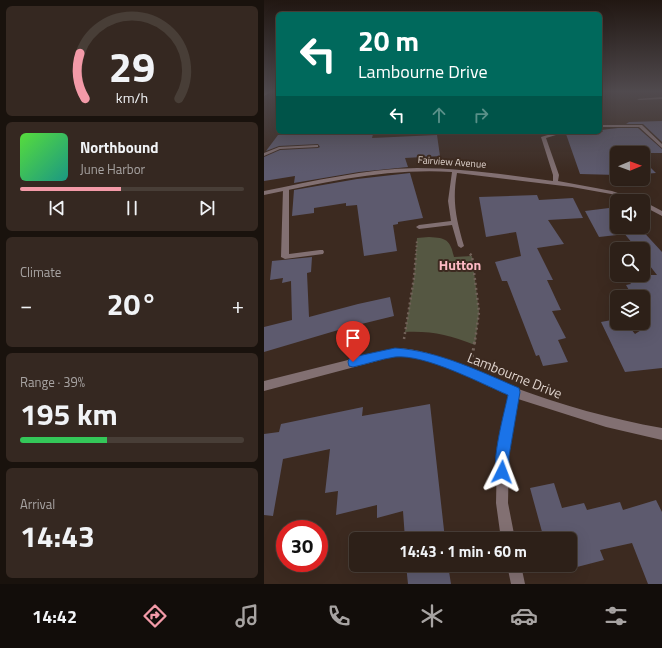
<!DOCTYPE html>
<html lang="en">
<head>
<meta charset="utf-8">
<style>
  body { margin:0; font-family:"Titillium Web",sans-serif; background:#352821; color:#f1f3f6; height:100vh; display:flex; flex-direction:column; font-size:15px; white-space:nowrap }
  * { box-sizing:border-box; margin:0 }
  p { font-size:13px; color:#a7a3a2 }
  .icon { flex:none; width:22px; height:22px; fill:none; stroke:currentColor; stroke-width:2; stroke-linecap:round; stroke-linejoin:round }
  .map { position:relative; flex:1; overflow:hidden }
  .drawer { display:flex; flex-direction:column; gap:6px; padding:6px; background:#19120d; width:264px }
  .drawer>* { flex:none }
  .guide { position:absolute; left:12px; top:12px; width:326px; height:122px; border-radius:6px; box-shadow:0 4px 16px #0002,0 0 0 1px #483e37; background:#00695c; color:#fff; overflow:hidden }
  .needle { width:26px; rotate:89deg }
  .controls { position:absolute; left:346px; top:146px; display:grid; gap:8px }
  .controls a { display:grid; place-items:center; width:40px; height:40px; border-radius:6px; background:#2d2018; box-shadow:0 4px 16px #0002,0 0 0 1px #483e37; font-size:20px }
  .speed { position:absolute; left:12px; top:520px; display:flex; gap:8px; font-size:20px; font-weight:700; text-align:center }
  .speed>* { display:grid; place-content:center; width:52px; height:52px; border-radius:50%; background:#2d2018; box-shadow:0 4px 16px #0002,0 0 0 1px #483e37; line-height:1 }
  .speed .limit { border:6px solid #d22; background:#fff; color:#111 }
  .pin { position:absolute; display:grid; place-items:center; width:34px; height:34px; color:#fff; margin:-41px -17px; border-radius:50% 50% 50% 0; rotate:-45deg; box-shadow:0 0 4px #0007 }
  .pin .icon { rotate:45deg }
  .me { position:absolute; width:44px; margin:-22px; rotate:3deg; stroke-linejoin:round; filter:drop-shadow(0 0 3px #0008) }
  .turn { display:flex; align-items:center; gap:14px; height:84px; padding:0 16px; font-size:18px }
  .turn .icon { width:52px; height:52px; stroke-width:2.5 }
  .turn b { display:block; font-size:28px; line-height:34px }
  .lanes { display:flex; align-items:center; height:38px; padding:0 16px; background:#0003; justify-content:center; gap:20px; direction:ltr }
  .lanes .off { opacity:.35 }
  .big { font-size:30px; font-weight:700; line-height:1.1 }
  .drawer .widget { flex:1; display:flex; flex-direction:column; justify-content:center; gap:6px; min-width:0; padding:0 14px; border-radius:6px; background:#352821 }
  .drawer .dial { align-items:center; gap:0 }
  .dial svg { height:104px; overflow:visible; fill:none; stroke:#483e37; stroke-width:7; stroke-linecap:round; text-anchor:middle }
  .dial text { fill:#f1f3f6; stroke:none }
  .song { display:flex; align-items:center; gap:12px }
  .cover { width:48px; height:48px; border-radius:6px; background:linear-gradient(135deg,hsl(110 70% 55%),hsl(170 70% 35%)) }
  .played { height:4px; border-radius:2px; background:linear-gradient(90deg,#f39aa8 45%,#483e37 45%) }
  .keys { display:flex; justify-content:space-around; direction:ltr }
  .heat { display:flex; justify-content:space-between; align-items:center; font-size:22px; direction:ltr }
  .charge { height:6px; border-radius:3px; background:linear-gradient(90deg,#34c759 39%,#483e37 0) }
  .trip { position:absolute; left:85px; top:532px; width:228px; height:40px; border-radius:6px; background:#2d2018; box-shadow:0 4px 16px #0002,0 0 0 1px #483e37; font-weight:700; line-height:40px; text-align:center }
  .tabs { display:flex; height:64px; justify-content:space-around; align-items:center; background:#120d0a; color:#a7a3a2 }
  .tabs .icon { width:28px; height:28px }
  .tabs .selected { color:#f39aa8 }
  .tabs b { font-size:18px; color:#f1f3f6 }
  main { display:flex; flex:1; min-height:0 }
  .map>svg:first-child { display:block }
  .green { fill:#555742 }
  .building { fill:#5d5a6e }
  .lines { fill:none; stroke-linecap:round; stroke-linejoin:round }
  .path-far2 { stroke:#726259; stroke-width:2; stroke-dasharray:1.5 2.5; stroke-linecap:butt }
  .path-far1 { stroke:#726259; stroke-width:2.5; stroke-dasharray:2 3; stroke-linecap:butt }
  .path { stroke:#726259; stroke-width:3; stroke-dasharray:2.5 4; stroke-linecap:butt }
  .service { fill:#827072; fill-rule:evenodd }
  .minor { fill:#827072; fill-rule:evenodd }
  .route { fill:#1a73e8; stroke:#114b97 }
  .labels { text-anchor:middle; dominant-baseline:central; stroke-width:4; stroke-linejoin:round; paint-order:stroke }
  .far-street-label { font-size:10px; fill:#dfd3cd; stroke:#3c2a20 }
  .quarter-label { font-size:14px; font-weight:bold; fill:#febac4; stroke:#3c2a20 }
  .near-street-label { font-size:14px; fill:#dfd3cd; stroke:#3c2a20 }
</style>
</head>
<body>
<main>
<section class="drawer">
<div class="widget dial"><svg viewBox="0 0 100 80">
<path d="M14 69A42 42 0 1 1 86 69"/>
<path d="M14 69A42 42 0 0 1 10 34" stroke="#f39aa8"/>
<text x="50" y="56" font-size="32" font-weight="700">29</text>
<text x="50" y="72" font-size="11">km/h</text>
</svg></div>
<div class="widget">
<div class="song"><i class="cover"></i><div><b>Northbound</b><p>June Harbor</p></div></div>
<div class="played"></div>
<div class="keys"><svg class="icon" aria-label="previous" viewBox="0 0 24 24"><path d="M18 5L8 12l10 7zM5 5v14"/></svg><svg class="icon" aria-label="pause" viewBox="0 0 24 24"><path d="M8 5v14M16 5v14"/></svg><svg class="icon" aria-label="next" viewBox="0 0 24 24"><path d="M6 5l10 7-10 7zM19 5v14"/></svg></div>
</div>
<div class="widget"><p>Climate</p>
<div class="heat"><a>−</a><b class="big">20°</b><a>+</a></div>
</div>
<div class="widget"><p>Range · 39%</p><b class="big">195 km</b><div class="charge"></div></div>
<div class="widget"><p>Arrival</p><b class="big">14:43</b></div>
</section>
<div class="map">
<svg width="398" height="584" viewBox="0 0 398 584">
  <rect width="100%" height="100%" fill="#3c2a20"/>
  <path class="green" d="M165,237C183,238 186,240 190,257L208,256L215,312L211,345C184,335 170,331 141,332L150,278L153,238Z"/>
  <path class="building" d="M398,121V142L379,124H362L365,122Z
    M354,128H374L398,149V153H353V175L316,174L302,134H317L316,132H339L337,130Z
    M109,134L108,138L173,135L176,156L141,158L144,167L95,172L30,183L31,176L0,181V157L16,150L54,148L56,147L54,144L15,146L2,151L14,135Z
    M379,160L392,173L379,174Z
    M146,173L159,218L134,222V224L129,225L133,251L100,256L93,205L82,206V203L50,208V213L28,216L30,190L93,179Z
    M273,195L275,200L309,198L319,218L284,220L300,244L273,248L289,280H283L297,310L288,311L302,338L294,340L304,362L279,366L275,355L272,356L243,281H238L231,262L257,256L252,232L222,237L215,197Z
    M353,207V235L335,237L321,211Z
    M355,227H375L398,252V368L361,372L337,322L353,319V323H362L371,334L385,325L379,314V297H369L362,285L367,284L360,275H393L379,257V249H373Z
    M48,257L47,272L43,273L45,317L94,304L126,297L130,316L81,328L0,352V327L28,320L27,281L18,283L19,278L6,280L8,261Z
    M166,404L181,539H141L139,511L113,518V505L72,515L74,491L61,493L66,449L19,459L9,516L0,515V434L15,432L17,424L99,407L98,416Z
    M290,483L298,508L320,503L323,510L356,502L359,510L392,500L398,512V584H384L368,543L336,550L340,560L290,573L287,565H306V539H280L266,488Z
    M142,565H184L187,584H144Z"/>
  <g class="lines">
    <path class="path-far2" d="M206,254L207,255
      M152,255L153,239"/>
    <path class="path-far1" d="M206,254L208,256L215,312L211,341
      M140,339L150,278L152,254"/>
    <path class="path" d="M208,357L211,340"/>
    <path class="service" d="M353,125H378L398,144V148L375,127H353Z
      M52,145H54V147L16,149L0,156V153L15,147Z
      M22,187L25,189V254L56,250H59L60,252L59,254L21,259L17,257L19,189Z"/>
    <path class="minor" d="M3,92H7L0,96V93Z
      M398,97V99L375,100L373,99Z
      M336,125H355L357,126L355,127H336Z
      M294,132H302L282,138L295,175L294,181L348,191L377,201H368L347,194L308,187L193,173C188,201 192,219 200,246L197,248L194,246L188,225L155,229L152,227L155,225L187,221L184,201L188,172C124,168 62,182 0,195V191C50,181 101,169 153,168C198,168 243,175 289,181V175L277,137Z
      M379,201L398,211V216L379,206Z
      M132,348C176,350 209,372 249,387C297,405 347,419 398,428V440L342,427L254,399L245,456L244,503L251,539H237L232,503L233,456L244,395C207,379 173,358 132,356L0,391V381Z
      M243,565H257L261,584H247Z"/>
  </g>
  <linearGradient id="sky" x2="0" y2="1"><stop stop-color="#211712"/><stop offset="0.53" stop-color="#504a4e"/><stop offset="1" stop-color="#504a4e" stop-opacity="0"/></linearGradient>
  <rect width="398" height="173" fill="url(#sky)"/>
  <path class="route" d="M131,348C175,351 215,371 255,388L256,392L245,456V472L243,477L238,479L233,477C227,460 240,414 244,395C216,383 161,354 131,357C117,359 103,364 89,367L85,366L84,362L85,359L89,357Z"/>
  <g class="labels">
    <g class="far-street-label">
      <text transform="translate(188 162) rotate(4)">Fairview Avenue</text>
    </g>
    <g class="quarter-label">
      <text x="196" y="264">Hutton</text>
    </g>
    <g class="near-street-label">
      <text transform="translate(251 375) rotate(22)">Lambourne Drive</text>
    </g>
  </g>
</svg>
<div class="controls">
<a><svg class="needle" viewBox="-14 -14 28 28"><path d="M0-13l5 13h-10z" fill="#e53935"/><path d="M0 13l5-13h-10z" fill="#a7a3a2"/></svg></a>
<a><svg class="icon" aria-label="sound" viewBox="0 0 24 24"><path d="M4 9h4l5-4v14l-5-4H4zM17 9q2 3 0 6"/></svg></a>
<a><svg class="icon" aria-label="search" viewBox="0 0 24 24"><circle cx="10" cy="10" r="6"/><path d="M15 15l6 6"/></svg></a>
<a><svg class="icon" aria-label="layers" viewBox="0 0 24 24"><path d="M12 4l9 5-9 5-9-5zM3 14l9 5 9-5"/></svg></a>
</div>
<div class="speed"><div class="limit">30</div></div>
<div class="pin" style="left:89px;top:362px;background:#d93025"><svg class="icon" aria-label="arrive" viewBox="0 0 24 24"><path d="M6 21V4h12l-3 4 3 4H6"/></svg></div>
<svg class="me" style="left:238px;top:472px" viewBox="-20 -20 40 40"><path d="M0-17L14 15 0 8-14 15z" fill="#1a73e8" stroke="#fff" stroke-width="4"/></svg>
<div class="trip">14:43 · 1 min · 60 m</div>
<div class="guide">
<div class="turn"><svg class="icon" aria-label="left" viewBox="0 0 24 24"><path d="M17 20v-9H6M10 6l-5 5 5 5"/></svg><div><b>20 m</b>Lambourne Drive</div></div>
<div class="lanes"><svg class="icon" aria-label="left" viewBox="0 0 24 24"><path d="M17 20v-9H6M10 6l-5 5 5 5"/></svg><svg class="icon off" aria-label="ahead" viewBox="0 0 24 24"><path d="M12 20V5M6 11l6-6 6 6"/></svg><svg class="icon off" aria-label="right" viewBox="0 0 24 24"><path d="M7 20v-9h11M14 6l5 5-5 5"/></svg></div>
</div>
</div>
</main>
<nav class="tabs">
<b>14:42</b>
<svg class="icon selected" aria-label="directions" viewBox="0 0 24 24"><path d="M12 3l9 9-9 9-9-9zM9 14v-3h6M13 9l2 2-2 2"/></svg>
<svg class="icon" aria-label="music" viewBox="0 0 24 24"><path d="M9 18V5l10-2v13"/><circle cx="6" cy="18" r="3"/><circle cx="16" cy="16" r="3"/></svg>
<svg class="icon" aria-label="phone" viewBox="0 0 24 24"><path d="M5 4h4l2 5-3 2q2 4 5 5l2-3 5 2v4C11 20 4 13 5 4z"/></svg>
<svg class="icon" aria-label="climate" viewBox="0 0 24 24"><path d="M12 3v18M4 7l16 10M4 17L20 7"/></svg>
<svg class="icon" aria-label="car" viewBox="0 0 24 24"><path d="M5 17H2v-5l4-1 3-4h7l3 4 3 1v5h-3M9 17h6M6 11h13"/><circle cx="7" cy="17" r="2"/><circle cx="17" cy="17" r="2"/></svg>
<svg class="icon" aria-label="filters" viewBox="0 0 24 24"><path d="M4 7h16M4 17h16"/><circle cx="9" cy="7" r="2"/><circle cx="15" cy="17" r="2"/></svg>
</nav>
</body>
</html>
